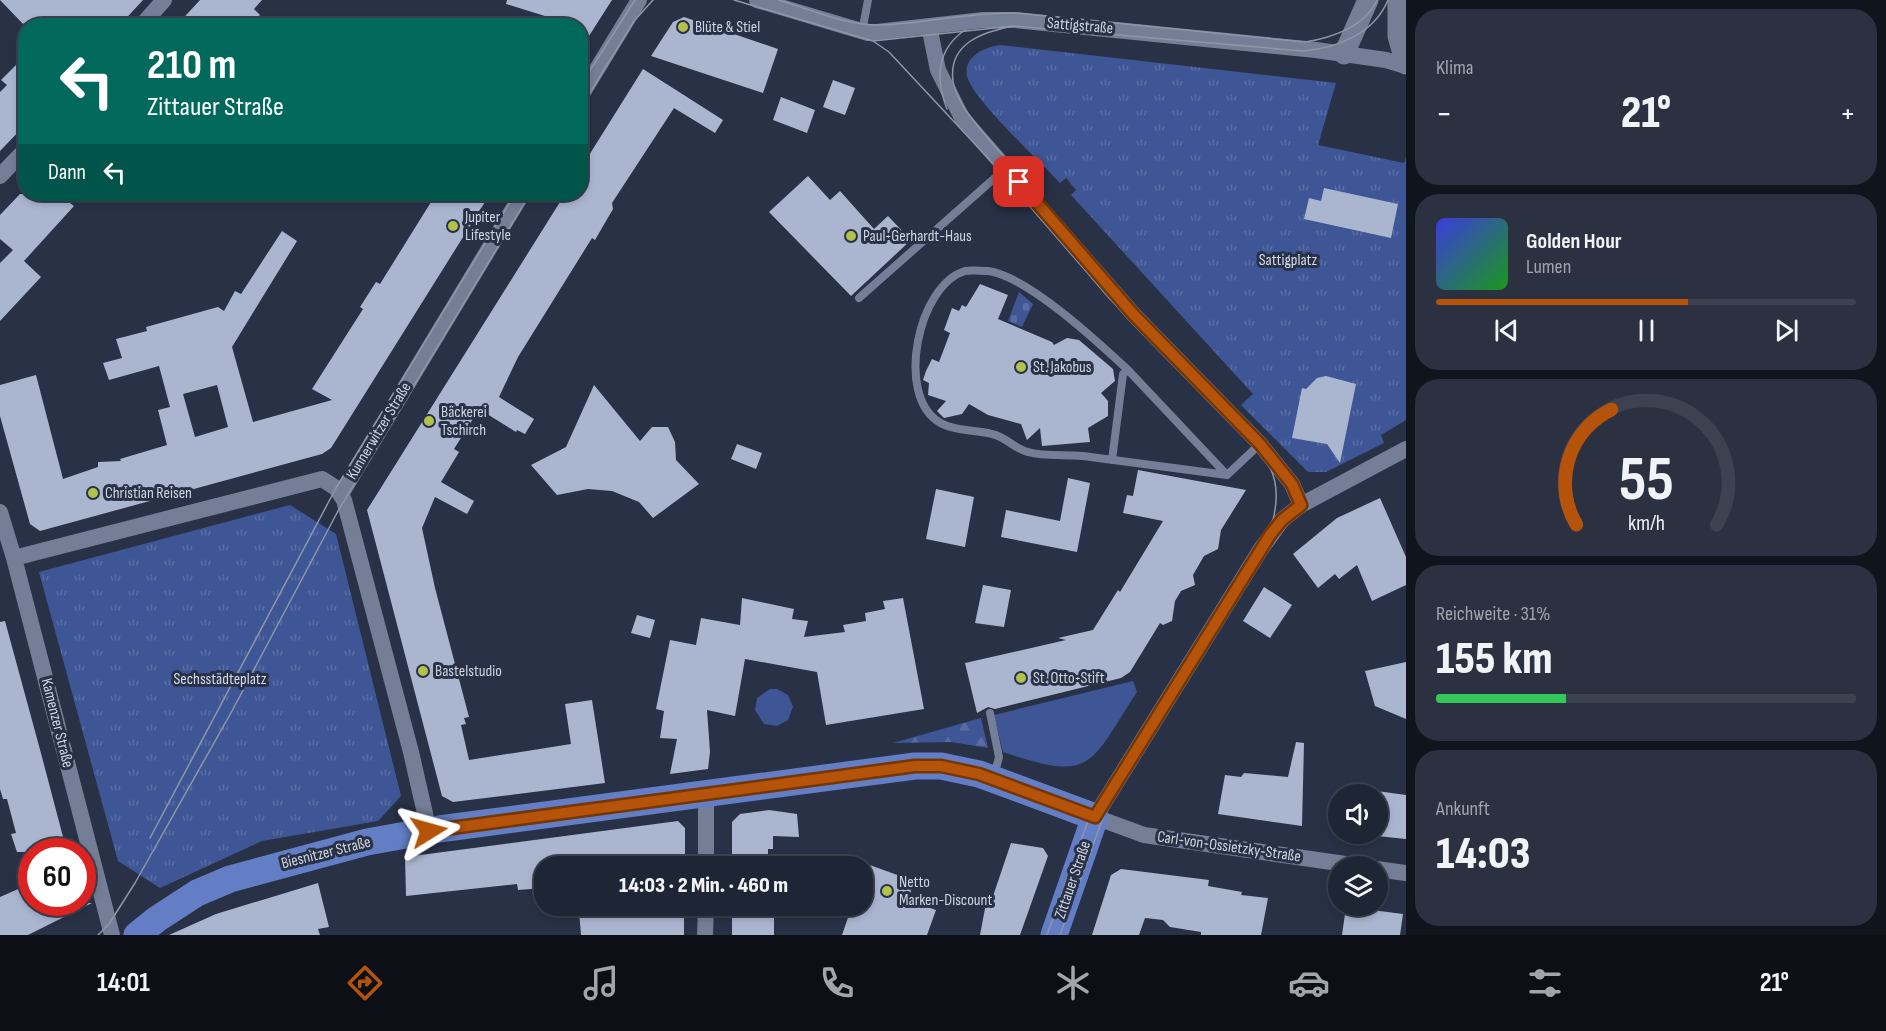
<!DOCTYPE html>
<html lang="de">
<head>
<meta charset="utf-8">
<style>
  body { margin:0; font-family:"Sofia Sans Condensed",sans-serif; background:#2b3140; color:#f1f3f6; height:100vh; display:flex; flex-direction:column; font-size:22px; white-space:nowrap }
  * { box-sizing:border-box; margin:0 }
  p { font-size:20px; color:#a1a5ac }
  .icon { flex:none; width:33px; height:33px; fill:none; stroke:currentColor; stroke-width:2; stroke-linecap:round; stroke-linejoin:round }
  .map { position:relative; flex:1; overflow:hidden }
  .drawer { display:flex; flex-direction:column; gap:9px; padding:9px; background:#10141d; width:480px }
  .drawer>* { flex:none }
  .banner { position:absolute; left:18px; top:18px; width:570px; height:183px; border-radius:24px; box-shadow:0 3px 9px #0003,0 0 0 2px #3c424f; background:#00695c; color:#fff; overflow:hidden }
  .tools { position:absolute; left:1328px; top:784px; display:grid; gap:12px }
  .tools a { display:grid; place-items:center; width:60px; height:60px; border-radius:50%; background:#1e2534; box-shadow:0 3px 9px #0003,0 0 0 2px #3c424f; font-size:30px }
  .speed { position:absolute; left:18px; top:838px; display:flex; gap:12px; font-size:30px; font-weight:700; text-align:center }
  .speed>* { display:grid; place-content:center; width:78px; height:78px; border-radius:50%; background:#1e2534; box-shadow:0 3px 9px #0003,0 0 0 2px #3c424f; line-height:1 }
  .speed .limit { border:9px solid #d22; background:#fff; color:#111 }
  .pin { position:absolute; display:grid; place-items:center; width:51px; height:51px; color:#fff; margin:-26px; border-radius:12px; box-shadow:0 3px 9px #0006 }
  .me { position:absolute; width:66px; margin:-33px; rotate:82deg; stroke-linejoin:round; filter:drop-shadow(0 0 4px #0008) }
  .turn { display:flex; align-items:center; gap:21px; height:126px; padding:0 30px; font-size:27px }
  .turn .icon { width:78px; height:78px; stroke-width:2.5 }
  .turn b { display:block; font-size:42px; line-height:51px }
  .then { display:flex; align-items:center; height:57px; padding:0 30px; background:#0003; gap:12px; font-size:22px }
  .big { font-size:45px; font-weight:800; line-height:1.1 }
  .drawer .tile { flex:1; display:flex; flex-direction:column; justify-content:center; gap:9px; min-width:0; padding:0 21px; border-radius:24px; background:#2b3140 }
  .drawer .dial { align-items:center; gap:0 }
  .dial svg { height:156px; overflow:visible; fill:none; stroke:#3c424f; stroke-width:7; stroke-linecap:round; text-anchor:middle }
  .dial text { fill:#f1f3f6; stroke:none }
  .song { display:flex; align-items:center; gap:18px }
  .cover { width:72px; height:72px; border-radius:9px; background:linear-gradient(135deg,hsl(240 70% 55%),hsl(120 70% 35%)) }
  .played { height:6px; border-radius:3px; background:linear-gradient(90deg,#b45309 60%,#3c424f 60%) }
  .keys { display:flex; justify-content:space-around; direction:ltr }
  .heat { display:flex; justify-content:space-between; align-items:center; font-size:33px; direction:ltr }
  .charge { height:9px; border-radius:4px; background:linear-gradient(90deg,#34c759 31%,#3c424f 0) }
  .trip { position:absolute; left:534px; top:856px; width:339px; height:60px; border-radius:24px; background:#1e2534; box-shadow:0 3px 9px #0003,0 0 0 2px #3c424f; font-weight:800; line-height:60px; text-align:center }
  .menu { display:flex; height:96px; justify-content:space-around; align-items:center; background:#0c0f15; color:#a1a5ac }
  .menu .icon { width:42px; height:42px }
  .menu .selected { color:#b45309 }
  .menu b { font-size:27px; color:#f1f3f6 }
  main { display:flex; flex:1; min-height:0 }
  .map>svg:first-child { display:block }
  .grass { fill:#3e5695 }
  .forest { fill:url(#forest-firs) }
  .cemetery { fill:url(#cemetery-stones) }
  .park { fill:url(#park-tufts) }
  .building { fill:#aab6d0; fill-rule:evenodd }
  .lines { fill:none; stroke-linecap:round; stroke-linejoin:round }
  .service { stroke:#747f97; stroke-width:8 }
  .minor { stroke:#747f97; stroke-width:16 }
  .tertiary { stroke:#747f97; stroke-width:21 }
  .primary { stroke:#637ec5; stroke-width:27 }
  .tram { stroke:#8f97a7; stroke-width:1.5 }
  .route-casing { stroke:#753606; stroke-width:15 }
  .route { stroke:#b45309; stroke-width:10 }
  .poi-dot { fill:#b2c24b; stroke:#283146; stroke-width:2 }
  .labels { text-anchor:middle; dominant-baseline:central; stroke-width:6; stroke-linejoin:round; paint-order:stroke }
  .street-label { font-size:16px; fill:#ced4e1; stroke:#283146 }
  .poi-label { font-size:16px; fill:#ced4e1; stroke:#283146; text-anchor:start }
  .park-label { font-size:16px; fill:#d3dbee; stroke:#283146 }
</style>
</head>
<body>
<main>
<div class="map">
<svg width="1406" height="935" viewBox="0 0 1406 935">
  <defs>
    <pattern id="forest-firs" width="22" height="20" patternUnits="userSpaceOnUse" patternTransform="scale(1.5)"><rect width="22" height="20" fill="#3e5695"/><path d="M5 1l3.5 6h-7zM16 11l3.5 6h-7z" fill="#596da4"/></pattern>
    <pattern id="cemetery-stones" width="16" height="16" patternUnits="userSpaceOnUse" patternTransform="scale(1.5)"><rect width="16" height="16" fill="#3e5695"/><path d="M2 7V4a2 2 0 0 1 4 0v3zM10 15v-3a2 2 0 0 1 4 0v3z" fill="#596da4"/></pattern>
    <pattern id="park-tufts" width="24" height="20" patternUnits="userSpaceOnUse" patternTransform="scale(1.5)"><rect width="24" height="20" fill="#3e5695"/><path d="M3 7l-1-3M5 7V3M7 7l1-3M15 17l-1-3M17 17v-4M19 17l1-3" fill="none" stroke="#596da4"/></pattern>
  </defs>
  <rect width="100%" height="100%" fill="#283146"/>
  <path class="grass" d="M1133,681L1137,692C1089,765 1094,783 1003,752L994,715Z
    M770,689H777L788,695L793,707L788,720L777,726L764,724L755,710L757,698Z"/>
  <path class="forest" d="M981,718L988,748L951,742L893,743Z"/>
  <path class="cemetery" d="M1019,292L1033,304L1022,327L1008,321Z"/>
  <path class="park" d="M1000,45L1336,83L1318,145L1404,163L1406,157V420L1381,435L1384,443L1326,472H1308L1241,405L1253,394L1071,195L1076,190L1066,178L1060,183C1041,162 972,99 967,76C963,56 986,47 1000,45Z
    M290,505L336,534L401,796L378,821L262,841L160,888L118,861L39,572Z"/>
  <path class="building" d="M0,0H143L119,26H25Z
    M200,0H262L254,9L260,15L250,26H176Z
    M507,0H612L580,50V26H563L564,22L506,4Z
    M684,17L778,49L763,93L651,56L673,22Z
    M26,55V124L0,151V92L7,85L1,80Z
    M643,69L723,120L715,133L674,108L612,203L613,209L595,240L592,238L518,357L499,397L534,419L525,434L517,430L516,432L479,409L454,449L459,452L441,482L474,501L467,514L435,497L422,528L435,588L469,717L464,718L466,724L461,725L469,760L571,744L565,704L592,700L605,783L453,802L442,796L367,510L565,194H580L581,168Z
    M833,80L855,88L845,115L823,107Z
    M781,97L815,110L807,133L773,120Z
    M808,176L830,200L840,191L874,229L888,216L911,240L851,296L769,212Z
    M1324,188L1398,204L1391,238L1304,219L1309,198L1321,201Z
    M20,194H79L70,203L74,206L24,261L41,277L0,321V263L13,250L0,239V215Z
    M436,194H490L331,448L322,454L40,531L30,524L0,416V385L36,375L63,479L98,467V462L121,461L120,459L167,445L158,410L170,407L159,366L109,380L103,363L122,358L116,339L147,331L146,327L218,307L224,311L235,291L241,294L282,231L297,241L232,347L253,422L332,400L312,389L363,309L360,307L376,282L380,284ZM217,385L228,427L195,437L183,394Z
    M980,284L1008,295L998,319L1052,342L1054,345L1067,338L1079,340L1113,369L1115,381L1101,393L1108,401V416L1088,428L1090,442L1042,446L1040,428L1027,440L1021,424L988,415L969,404L962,414L944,418L937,411L946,401L928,395L929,383L923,380L926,371L932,359L939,362L950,333L944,330L952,308L959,311L962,305L966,307Z
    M1326,376L1356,384L1340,463L1327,444L1292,438L1302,388L1306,389L1317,378Z
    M594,385L640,441L652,427H668L675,442L676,460L699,484L653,518L639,502L612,491L588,489L557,495L531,465L566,447Z
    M737,444L762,453L756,469L731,459Z
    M1138,470L1246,490L1221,530L1218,549L1204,556L1193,575L1195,585L1181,591L1175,601L1172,621L1163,625L1160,623L1130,672L1121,678L995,709L988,707L977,713L965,663L1066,640L1058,638L1093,630L1118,590L1120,592L1163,521L1123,513L1127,495L1133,496Z
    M1068,478L1090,483L1077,552L1001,537L1006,510L1060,521Z
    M936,489L974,497L965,547L926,539Z
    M1380,498L1406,557V585L1372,601L1357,565L1339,579L1335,574L1318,588L1293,554L1337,518Z
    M983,585L1011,590L1004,627L975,623Z
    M1264,587L1292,605L1270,638L1243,621Z
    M742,598L794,609L792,619L808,621L804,637L845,632L843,625L866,621L865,613L885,609L883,601L903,598L924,709L826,725L817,672L745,659L735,716L707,710L710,752L708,769L670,774L677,739L660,738L664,711L656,709L670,640L696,645L701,618L740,625Z
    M637,615L655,620L650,638L631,633Z
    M5,621L42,757L67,852H17L11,834L16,833L7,799H3L0,789V622Z
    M1406,662V719L1375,706L1365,671Z
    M1296,742L1304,743L1302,826L1218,814L1225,775L1241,777L1244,773L1288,777Z
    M1377,791L1406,795V839L1377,836Z
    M769,810L797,814L799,837L773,836V849H768V867H732V822L740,814Z
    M678,821L685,828V867H544V888L518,890L517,884L406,896L405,857Z
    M1011,843L1043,848L1048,856L1020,935H980L986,903L990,905Z
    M867,864L914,881L908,900L936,910L927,935H842L852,906H862V876Z
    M1121,869L1209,880L1208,886L1242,892L1241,895L1268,898L1261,935H1201V932L1170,927L1163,920L1145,918L1139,935H1092L1111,875Z
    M32,883V903H92L28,935H0V897Z
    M318,883L329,927L318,929L320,935H169L216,914Z
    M645,906H684V935H581L579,911L612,908V911L645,912Z
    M732,906H764V911H774V935H732Z
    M1349,906H1373L1372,910L1403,914L1400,935H1342L1346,907Z"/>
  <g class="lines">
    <path class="service" d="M862,32L868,0
      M859,298L1006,168
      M1128,370L1227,475
      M1112,460L1123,374L1128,370C1098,342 1027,276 988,271C982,271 971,270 965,271C918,285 895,395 939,422C953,431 977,430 992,434C1006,437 1015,449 1028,452C1045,457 1065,454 1083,456C1131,462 1179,469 1227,475L1260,444
      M990,713L999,757L994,776"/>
    <path class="minor" d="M757,0L868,33L983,20H1015L1316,50L1386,60L1406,66
      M141,26L164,0
      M929,26L938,70L962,118L1134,315L1260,444L1292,484L1301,505
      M580,97L639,0
      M0,176L26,149
      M341,494L522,194
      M0,512L14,558L112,935
      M14,558L322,479L336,488L344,500L411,752L429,831
      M706,867V794
      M1366,867L1144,835L1095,817L1261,549L1282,520L1301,505L1406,449
      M1377,869L1406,873
      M705,935L706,906"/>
    <path class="tertiary" d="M1398,0V36L1406,64
      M1344,54L1368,0"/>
    <path class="primary" d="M137,935L157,919L197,893L230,879L367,842L439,829L915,766H941L979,774L1095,817L1054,935"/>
    <path class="tram" d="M734,0L873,41L889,52L1001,172L1110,299L1257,447C1276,470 1280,491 1273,520L1090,815L1047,935
      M779,0C812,10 847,26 882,25C926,23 970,12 1015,13L1305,42C1331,38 1365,27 1377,0
      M1013,26C983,32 948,43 953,81C954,90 959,98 963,106C983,137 1016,168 1040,197C1086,251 1131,307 1182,358
      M873,41L1013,26L1303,51C1337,48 1374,34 1388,0
      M580,86L635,0
      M580,109L634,21L653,0
      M947,109C935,78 936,50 965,30
      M1255,433L1269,447L1280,467
      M150,838L336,488L515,194
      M98,935L109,924L135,883L232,711L338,511L530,194
      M1060,935L1104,815L1177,691L1274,540L1283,511"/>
  </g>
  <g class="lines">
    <g class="route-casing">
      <path id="route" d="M429,831L915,766H941L979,774L1095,817L1270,535L1282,520L1301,505L1292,484L1260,444L1134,315L1019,182"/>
    </g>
    <use href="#route" class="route"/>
  </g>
  <g class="poi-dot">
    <circle cx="683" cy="27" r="6"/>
    <circle cx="453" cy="226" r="6"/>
    <circle cx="851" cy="236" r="6"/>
    <circle cx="1021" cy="367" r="6"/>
    <circle cx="429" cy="421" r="6"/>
    <circle cx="93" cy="493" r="6"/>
    <circle cx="423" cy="671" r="6"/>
    <circle cx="1021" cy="678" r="6"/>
    <circle cx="887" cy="891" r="6"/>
  </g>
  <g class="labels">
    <g class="street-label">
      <text transform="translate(1080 26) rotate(5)">Sattigstraße</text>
      <text transform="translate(379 431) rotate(-59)">Kunnerwitzer Straße</text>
      <text transform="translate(57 723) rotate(76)">Kamenzer Straße</text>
      <text transform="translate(1229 847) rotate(8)">Carl-von-Ossietzky-Straße</text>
      <text transform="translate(326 853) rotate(-14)">Biesnitzer Straße</text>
      <text transform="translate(1073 880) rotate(-71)">Zittauer Straße</text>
    </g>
    <g class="poi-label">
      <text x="695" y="27">Blüte &amp; Stiel</text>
      <text x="465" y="217">Jupiter<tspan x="465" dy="18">Lifestyle</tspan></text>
      <text x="863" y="236">Paul-Gerhardt-Haus</text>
      <text x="1033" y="367">St. Jakobus</text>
      <text x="441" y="412">Bäckerei<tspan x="441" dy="18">Tschirch</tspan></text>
      <text x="105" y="493">Christian Reisen</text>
      <text x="435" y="671">Bastelstudio</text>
      <text x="1033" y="678">St. Otto-Stift</text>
      <text x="899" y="882">Netto<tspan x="899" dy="18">Marken-Discount</tspan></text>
    </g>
    <g class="park-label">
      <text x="1288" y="260">Sattigplatz</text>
      <text x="220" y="679">Sechsstädteplatz</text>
    </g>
  </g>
</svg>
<div class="tools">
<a><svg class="icon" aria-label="sound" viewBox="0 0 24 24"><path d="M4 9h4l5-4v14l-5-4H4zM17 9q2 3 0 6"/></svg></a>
<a><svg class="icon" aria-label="layers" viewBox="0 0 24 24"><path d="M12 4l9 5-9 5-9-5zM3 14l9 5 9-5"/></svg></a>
</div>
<div class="speed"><div class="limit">60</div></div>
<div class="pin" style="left:1019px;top:182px;background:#d93025"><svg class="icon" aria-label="arrive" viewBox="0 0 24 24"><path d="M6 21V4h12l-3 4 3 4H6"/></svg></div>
<svg class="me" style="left:429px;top:831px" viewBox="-20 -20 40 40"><path d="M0-17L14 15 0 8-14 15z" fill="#b45309" stroke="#fff" stroke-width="4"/></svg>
<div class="trip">14:03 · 2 Min. · 460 m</div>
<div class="banner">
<div class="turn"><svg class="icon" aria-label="left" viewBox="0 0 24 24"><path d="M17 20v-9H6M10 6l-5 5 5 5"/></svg><div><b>210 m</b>Zittauer Straße</div></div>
<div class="then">Dann<svg class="icon" aria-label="left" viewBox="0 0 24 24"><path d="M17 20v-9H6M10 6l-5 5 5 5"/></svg></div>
</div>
</div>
<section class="drawer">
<div class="tile"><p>Klima</p>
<div class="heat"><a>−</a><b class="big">21°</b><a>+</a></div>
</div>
<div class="tile">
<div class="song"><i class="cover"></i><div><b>Golden Hour</b><p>Lumen</p></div></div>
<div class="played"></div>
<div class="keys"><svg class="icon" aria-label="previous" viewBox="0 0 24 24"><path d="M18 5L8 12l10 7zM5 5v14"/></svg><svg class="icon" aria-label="pause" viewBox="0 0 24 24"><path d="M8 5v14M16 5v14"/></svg><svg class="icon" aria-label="next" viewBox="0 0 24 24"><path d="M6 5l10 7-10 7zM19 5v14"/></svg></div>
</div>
<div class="tile dial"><svg viewBox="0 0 100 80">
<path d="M14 69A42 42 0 1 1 86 69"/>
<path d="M14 69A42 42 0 0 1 32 10" stroke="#b45309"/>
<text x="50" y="56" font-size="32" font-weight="700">55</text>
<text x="50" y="72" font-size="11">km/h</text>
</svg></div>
<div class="tile"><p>Reichweite · 31%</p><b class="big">155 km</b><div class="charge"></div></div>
<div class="tile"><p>Ankunft</p><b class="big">14:03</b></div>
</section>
</main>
<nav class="menu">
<b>14:01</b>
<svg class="icon selected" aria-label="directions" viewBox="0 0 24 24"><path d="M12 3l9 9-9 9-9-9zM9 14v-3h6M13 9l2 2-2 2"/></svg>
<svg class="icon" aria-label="music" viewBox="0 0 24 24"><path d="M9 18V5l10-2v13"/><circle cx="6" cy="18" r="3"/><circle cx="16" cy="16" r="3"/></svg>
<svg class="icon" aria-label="phone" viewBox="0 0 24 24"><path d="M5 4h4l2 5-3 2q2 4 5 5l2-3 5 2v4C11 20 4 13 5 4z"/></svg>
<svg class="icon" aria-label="climate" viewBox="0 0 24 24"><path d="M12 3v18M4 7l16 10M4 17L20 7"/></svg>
<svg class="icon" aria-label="car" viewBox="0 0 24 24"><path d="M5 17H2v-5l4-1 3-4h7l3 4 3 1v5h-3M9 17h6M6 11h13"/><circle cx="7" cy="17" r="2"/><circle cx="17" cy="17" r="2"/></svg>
<svg class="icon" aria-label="filters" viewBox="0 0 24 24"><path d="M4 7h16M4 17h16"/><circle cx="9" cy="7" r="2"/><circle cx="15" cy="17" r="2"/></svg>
<b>21°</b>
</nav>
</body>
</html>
